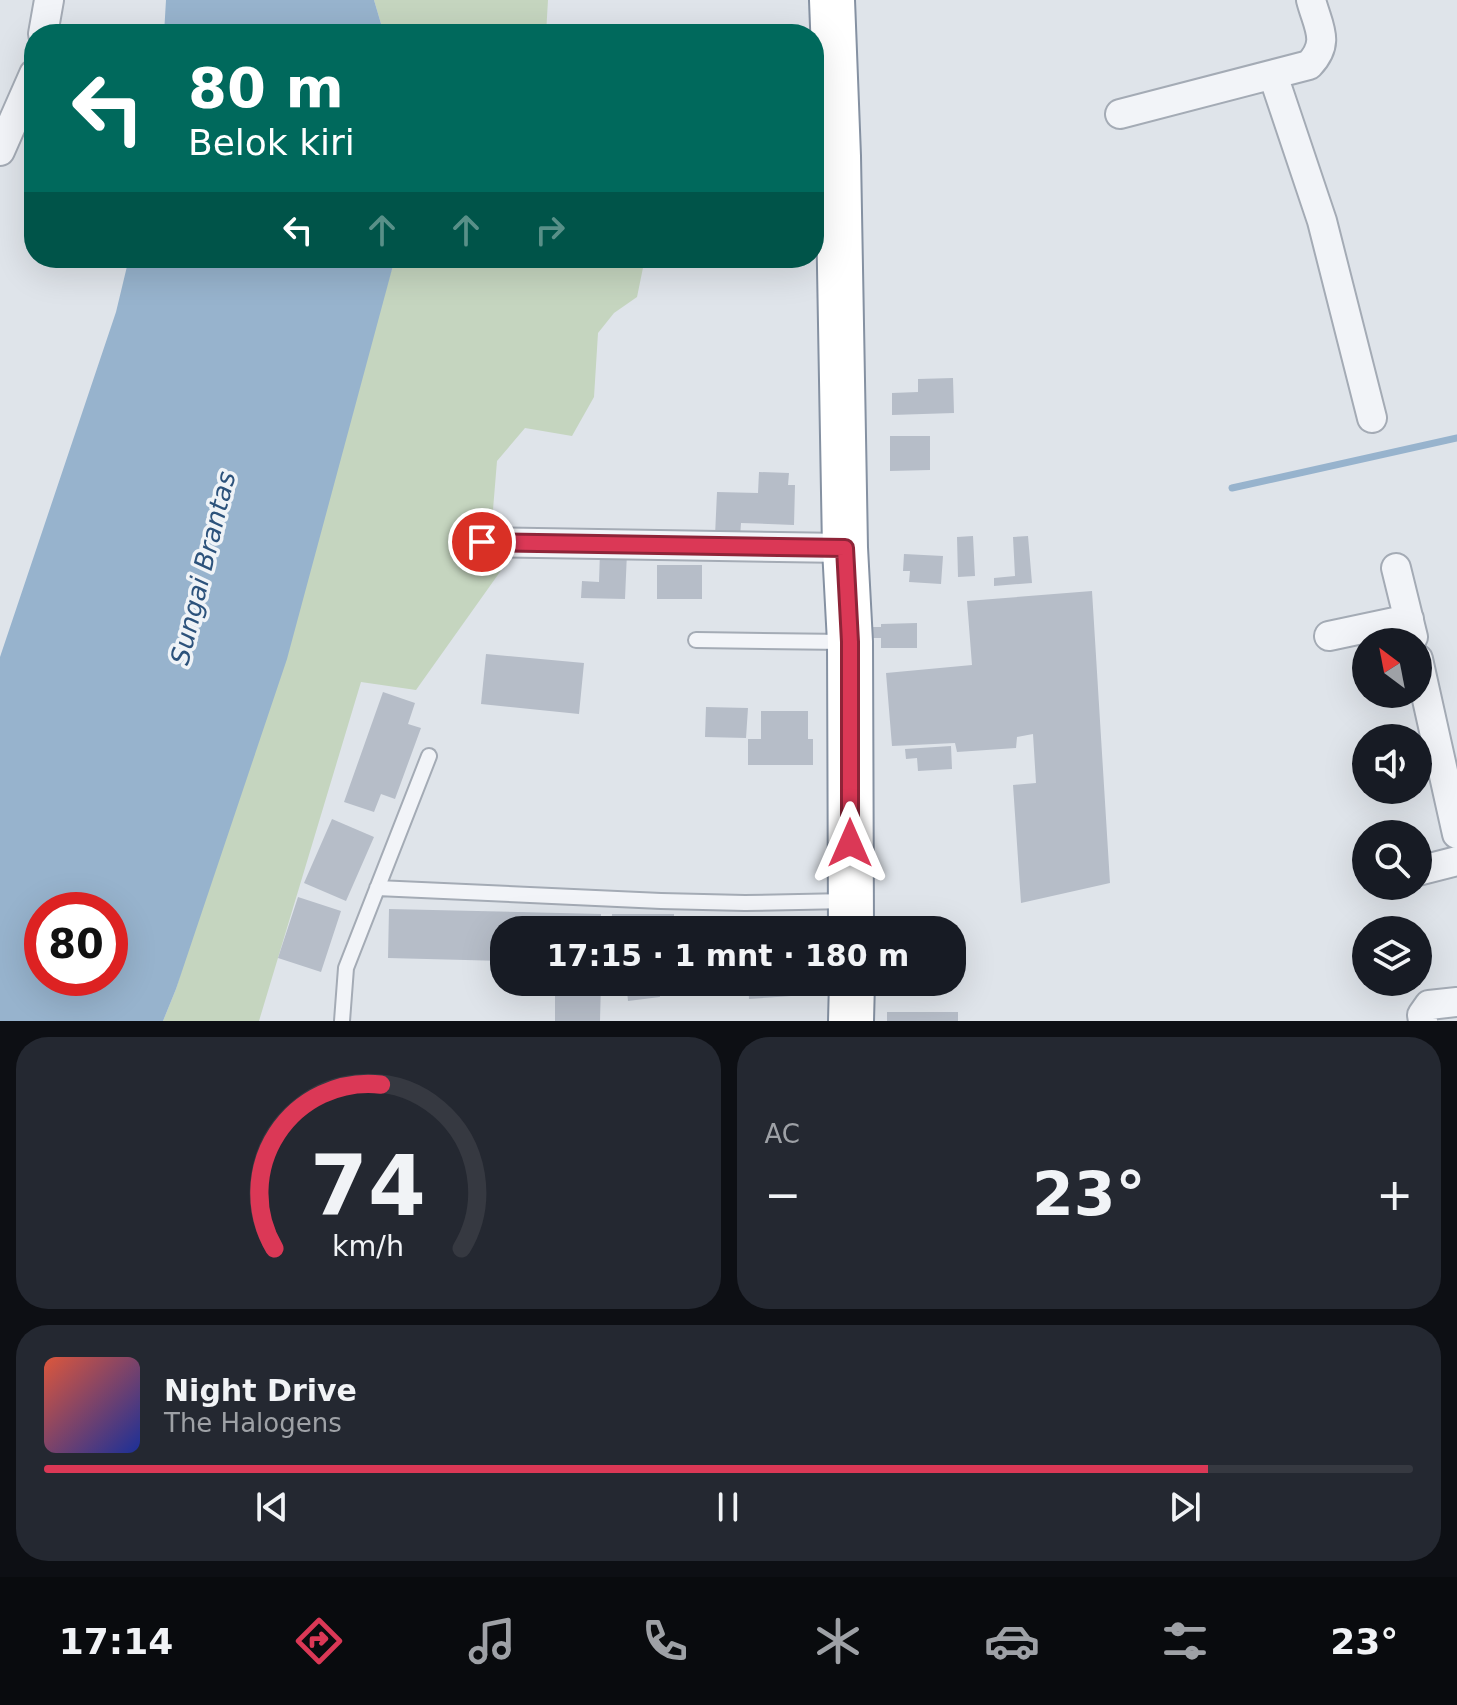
<!DOCTYPE html>
<html lang="id">
<head>
<meta charset="utf-8">
<style>
  body { margin:0; font-family:"DejaVu Sans",sans-serif; background:#242831; color:#f1f3f6; height:100vh; display:flex; flex-direction:column; font-size:30px; white-space:nowrap }
  * { box-sizing:border-box; margin:0 }
  p { font-size:26px; color:#9ea1a6 }
  .icon { flex:none; width:44px; height:44px; fill:none; stroke:currentColor; stroke-width:2; stroke-linecap:round; stroke-linejoin:round }
  .map { position:relative; height:1021px; overflow:hidden }
  .side { display:flex; flex-direction:column; gap:16px; padding:16px; background:#0d0f14; flex:1 }
  .side>* { flex:none }
  .banner { position:absolute; left:24px; top:24px; width:800px; height:244px; border-radius:32px; box-shadow:0 8px 32px #0002; background:#00695c; color:#fff; overflow:hidden }
  .needle { width:52px; rotate:328deg }
  .tools { position:absolute; left:1352px; top:628px; display:grid; gap:16px }
  .tools a { display:grid; place-items:center; width:80px; height:80px; border-radius:50%; background:#171b24; box-shadow:0 8px 32px #0002; font-size:40px }
  .speed { position:absolute; left:24px; top:892px; display:flex; gap:16px; font-size:40px; font-weight:700; text-align:center }
  .speed>* { display:grid; place-content:center; width:104px; height:104px; border-radius:50%; background:#171b24; box-shadow:0 8px 32px #0002; line-height:1 }
  .speed .limit { border:12px solid #d22; background:#fff; color:#111 }
  .pin { position:absolute; display:grid; place-items:center; width:68px; height:68px; color:#fff; margin:-34px; border:4px solid #fff; border-radius:50%; box-shadow:0 2px 8px #0007 }
  .me { position:absolute; width:88px; margin:-44px; rotate:0deg; stroke-linejoin:round; filter:drop-shadow(0 0 6px #0008) }
  .turn { display:flex; align-items:center; gap:28px; height:168px; padding:0 32px; font-size:36px }
  .turn .icon { width:104px; height:104px; stroke-width:2.5 }
  .turn b { display:block; font-size:56px; line-height:68px }
  .lanes { display:flex; align-items:center; height:76px; padding:0 32px; background:#0003; justify-content:center; gap:40px; direction:ltr }
  .lanes .off { opacity:.35 }
  .big { font-size:60px; font-weight:600; line-height:1.1 }
  .side .card { flex:1; display:flex; flex-direction:column; justify-content:center; gap:12px; min-width:0; padding:0 28px; border-radius:32px; background:#242831 }
  .side .dial { align-items:center; gap:0 }
  .dial svg { height:208px; overflow:visible; fill:none; stroke:#363941; stroke-width:7; stroke-linecap:round; text-anchor:middle }
  .dial text { fill:#f1f3f6; stroke:none }
  .song { display:flex; align-items:center; gap:24px }
  .cover { width:96px; height:96px; border-radius:12px; background:linear-gradient(135deg,hsl(10 70% 55%),hsl(230 70% 35%)) }
  .played { height:8px; border-radius:4px; background:linear-gradient(90deg,#db3856 85%,#363941 85%) }
  .keys { display:flex; justify-content:space-around; direction:ltr }
  .heat { display:flex; justify-content:space-between; align-items:center; font-size:44px; direction:ltr }
  .side .tiles { flex:1; display:grid; gap:16px; grid-template-columns:1fr 1fr }
  .card:last-child { grid-column:span 2 }
  .trip { position:absolute; left:490px; top:916px; width:476px; height:80px; border-radius:32px; background:#171b24; box-shadow:0 8px 32px #0002; font-weight:600; line-height:80px; text-align:center }
  .tab-bar { display:flex; height:128px; justify-content:space-around; align-items:center; background:#090b0e; color:#9ea1a6 }
  .tab-bar .icon { width:56px; height:56px }
  .tab-bar .on { color:#db3856 }
  .tab-bar b { font-size:36px; color:#f1f3f6 }
  .map>svg:first-child { display:block }
  .green { fill:#c5d5bf }
  .water { fill:#97b3cd; fill-rule:evenodd }
  .lines { fill:none; stroke-linecap:round; stroke-linejoin:round }
  .stream { stroke:#97b3cd; stroke-width:7 }
  .building { fill:#b6bdc8 }
  .lane-casing { stroke:#a4abb5; stroke-width:18 }
  .street-casing { stroke:#a4abb5; stroke-width:32 }
  .highway-casing { stroke:#8591a2; stroke-width:48 }
  .lane { stroke:#f2f4f8; stroke-width:14 }
  .street { stroke:#f2f4f8; stroke-width:28 }
  .highway { stroke:#fff; stroke-width:44 }
  .route-casing { stroke:#8e2438; stroke-width:20 }
  .route { stroke:#db3856; stroke-width:14 }
  .labels { text-anchor:middle; dominant-baseline:central; stroke-width:7; stroke-linejoin:round; paint-order:stroke }
  .water-label { font-size:26px; font-style:italic; fill:#2c527b; stroke:#eff3f7 }
</style>
</head>
<body>
<div class="map">
<svg width="1457" height="1021" viewBox="0 0 1457 1021">
  <rect width="100%" height="100%" fill="#dfe4ea"/>
  <path class="green" d="M374,0H548L546,34H384Z
    M395,258H645L637,297L614,313L598,333L594,397L572,436L525,428L497,461L492,522L507,562L416,690L361,682L259,1021H163L176,989Z"/>
  <path class="water" d="M166,0H374L384,34H164Z
    M129,258H395L287,659L176,989L163,1021H0V657L116,312ZM42,910H110V978H42Z"/>
  <g class="lines">
    <path class="stream" d="M1232,488L1457,438"/>
  </g>
  <path class="building" d="M953,378L954,413L892,415V393L918,392V379Z
    M890,436H930V470L890,471Z
    M759,472L789,473L788,485H795L794,525L741,523L740,537L715,536L717,492L758,493Z
    M973,536L975,576L958,577L957,537Z
    M1028,536L1032,583L994,586V578L1015,576L1013,537Z
    M600,552H627L625,599L581,598L582,581L599,582Z
    M904,554L943,556L941,584L909,582L910,571H903Z
    M657,565H702V599H657Z
    M1092,591L1110,883L1021,903L1013,785L1036,783L1033,734L1017,737L1016,748L957,752L955,743L892,746L886,673L972,665L967,601Z
    M917,623V648H881V638H872L873,627H881V624Z
    M486,654L584,663L579,714L481,704Z
    M383,692L415,703L408,724L421,728L395,799L381,794L374,812L344,802Z
    M706,707L748,708L746,738L705,737Z
    M761,711H808V739H813V765H748V739H761Z
    M951,746L952,769L918,771L917,758L906,759L905,749Z
    M332,819L374,837L346,901L304,883Z
    M298,897L341,911L321,972L278,958Z
    M389,909L601,914V930H504V961L388,958Z
    M612,914H674V930H611Z
    M555,982H601L600,1021H555Z
    M626,982H658L660,997L628,1001Z
    M748,982H805L806,995L749,999Z
    M887,1012H958V1021H887Z"/>
  <g class="lines">
    <g class="lane-casing">
      <path id="lane" d="M696,640L845,642
        M377,888L661,901L745,903L848,901
        M342,1021L346,968L429,756"/>
    </g>
    <g class="street-casing">
      <path id="street" d="M43,34L49,0
        M1273,75L1322,221L1372,418
        M1120,114L1309,65C1331,42 1318,27 1311,0
        M0,151L34,74
        M482,542L845,548
        M1396,568L1413,637
        M1329,636L1409,619
        M1418,659L1457,834
        M1418,871L1457,861
        M1423,1021L1422,1015L1429,1005L1457,1002"/>
    </g>
    <g class="highway-casing">
      <path id="highway" d="M832,0L838,156L845,548L850,642L851,930
        M851,1021L852,982"/>
    </g>
    <use href="#lane" class="lane"/>
    <use href="#street" class="street"/>
    <use href="#highway" class="highway"/>
  </g>
  <g class="lines">
    <g class="route-casing">
      <path id="route" d="M482,542L845,548L850,642V843"/>
    </g>
    <use href="#route" class="route"/>
  </g>
  <g class="labels">
    <g class="water-label">
      <text transform="translate(203 568) rotate(-76)">Sungai Brantas</text>
    </g>
  </g>
</svg>
<div class="tools">
<a><svg class="needle" viewBox="-14 -14 28 28"><path d="M0-13l5 13h-10z" fill="#e53935"/><path d="M0 13l5-13h-10z" fill="#9ea1a6"/></svg></a>
<a><svg class="icon" aria-label="sound" viewBox="0 0 24 24"><path d="M4 9h4l5-4v14l-5-4H4zM17 9q2 3 0 6"/></svg></a>
<a><svg class="icon" aria-label="search" viewBox="0 0 24 24"><circle cx="10" cy="10" r="6"/><path d="M15 15l6 6"/></svg></a>
<a><svg class="icon" aria-label="layers" viewBox="0 0 24 24"><path d="M12 4l9 5-9 5-9-5zM3 14l9 5 9-5"/></svg></a>
</div>
<div class="speed"><div class="limit">80</div></div>
<div class="pin" style="left:482px;top:542px;background:#d93025"><svg class="icon" aria-label="arrive" viewBox="0 0 24 24"><path d="M6 21V4h12l-3 4 3 4H6"/></svg></div>
<svg class="me" style="left:850px;top:843px" viewBox="-20 -20 40 40"><path d="M0-17L14 15 0 8-14 15z" fill="#db3856" stroke="#fff" stroke-width="4"/></svg>
<div class="trip">17:15 · 1 mnt · 180 m</div>
<div class="banner">
<div class="turn"><svg class="icon" aria-label="left" viewBox="0 0 24 24"><path d="M17 20v-9H6M10 6l-5 5 5 5"/></svg><div><b>80 m</b>Belok kiri</div></div>
<div class="lanes"><svg class="icon" aria-label="left" viewBox="0 0 24 24"><path d="M17 20v-9H6M10 6l-5 5 5 5"/></svg><svg class="icon off" aria-label="ahead" viewBox="0 0 24 24"><path d="M12 20V5M6 11l6-6 6 6"/></svg><svg class="icon off" aria-label="ahead" viewBox="0 0 24 24"><path d="M12 20V5M6 11l6-6 6 6"/></svg><svg class="icon off" aria-label="right" viewBox="0 0 24 24"><path d="M7 20v-9h11M14 6l5 5-5 5"/></svg></div>
</div>
</div>
<section class="side">
<div class="tiles">
<div class="card dial"><svg viewBox="0 0 100 80">
<path d="M14 69A42 42 0 1 1 86 69"/>
<path d="M14 69A42 42 0 0 1 55 6" stroke="#db3856"/>
<text x="50" y="56" font-size="32" font-weight="700">74</text>
<text x="50" y="72" font-size="11">km/h</text>
</svg></div>
<div class="card"><p>AC</p>
<div class="heat"><a>−</a><b class="big">23°</b><a>+</a></div>
</div>
<div class="card">
<div class="song"><i class="cover"></i><div><b>Night Drive</b><p>The Halogens</p></div></div>
<div class="played"></div>
<div class="keys"><svg class="icon" aria-label="previous" viewBox="0 0 24 24"><path d="M18 5L8 12l10 7zM5 5v14"/></svg><svg class="icon" aria-label="pause" viewBox="0 0 24 24"><path d="M8 5v14M16 5v14"/></svg><svg class="icon" aria-label="next" viewBox="0 0 24 24"><path d="M6 5l10 7-10 7zM19 5v14"/></svg></div>
</div>
</div>
</section>
<nav class="tab-bar">
<b>17:14</b>
<svg class="icon on" aria-label="directions" viewBox="0 0 24 24"><path d="M12 3l9 9-9 9-9-9zM9 14v-3h6M13 9l2 2-2 2"/></svg>
<svg class="icon" aria-label="music" viewBox="0 0 24 24"><path d="M9 18V5l10-2v13"/><circle cx="6" cy="18" r="3"/><circle cx="16" cy="16" r="3"/></svg>
<svg class="icon" aria-label="phone" viewBox="0 0 24 24"><path d="M5 4h4l2 5-3 2q2 4 5 5l2-3 5 2v4C11 20 4 13 5 4z"/></svg>
<svg class="icon" aria-label="climate" viewBox="0 0 24 24"><path d="M12 3v18M4 7l16 10M4 17L20 7"/></svg>
<svg class="icon" aria-label="car" viewBox="0 0 24 24"><path d="M5 17H2v-5l4-1 3-4h7l3 4 3 1v5h-3M9 17h6M6 11h13"/><circle cx="7" cy="17" r="2"/><circle cx="17" cy="17" r="2"/></svg>
<svg class="icon" aria-label="filters" viewBox="0 0 24 24"><path d="M4 7h16M4 17h16"/><circle cx="9" cy="7" r="2"/><circle cx="15" cy="17" r="2"/></svg>
<b>23°</b>
</nav>
</body>
</html>
